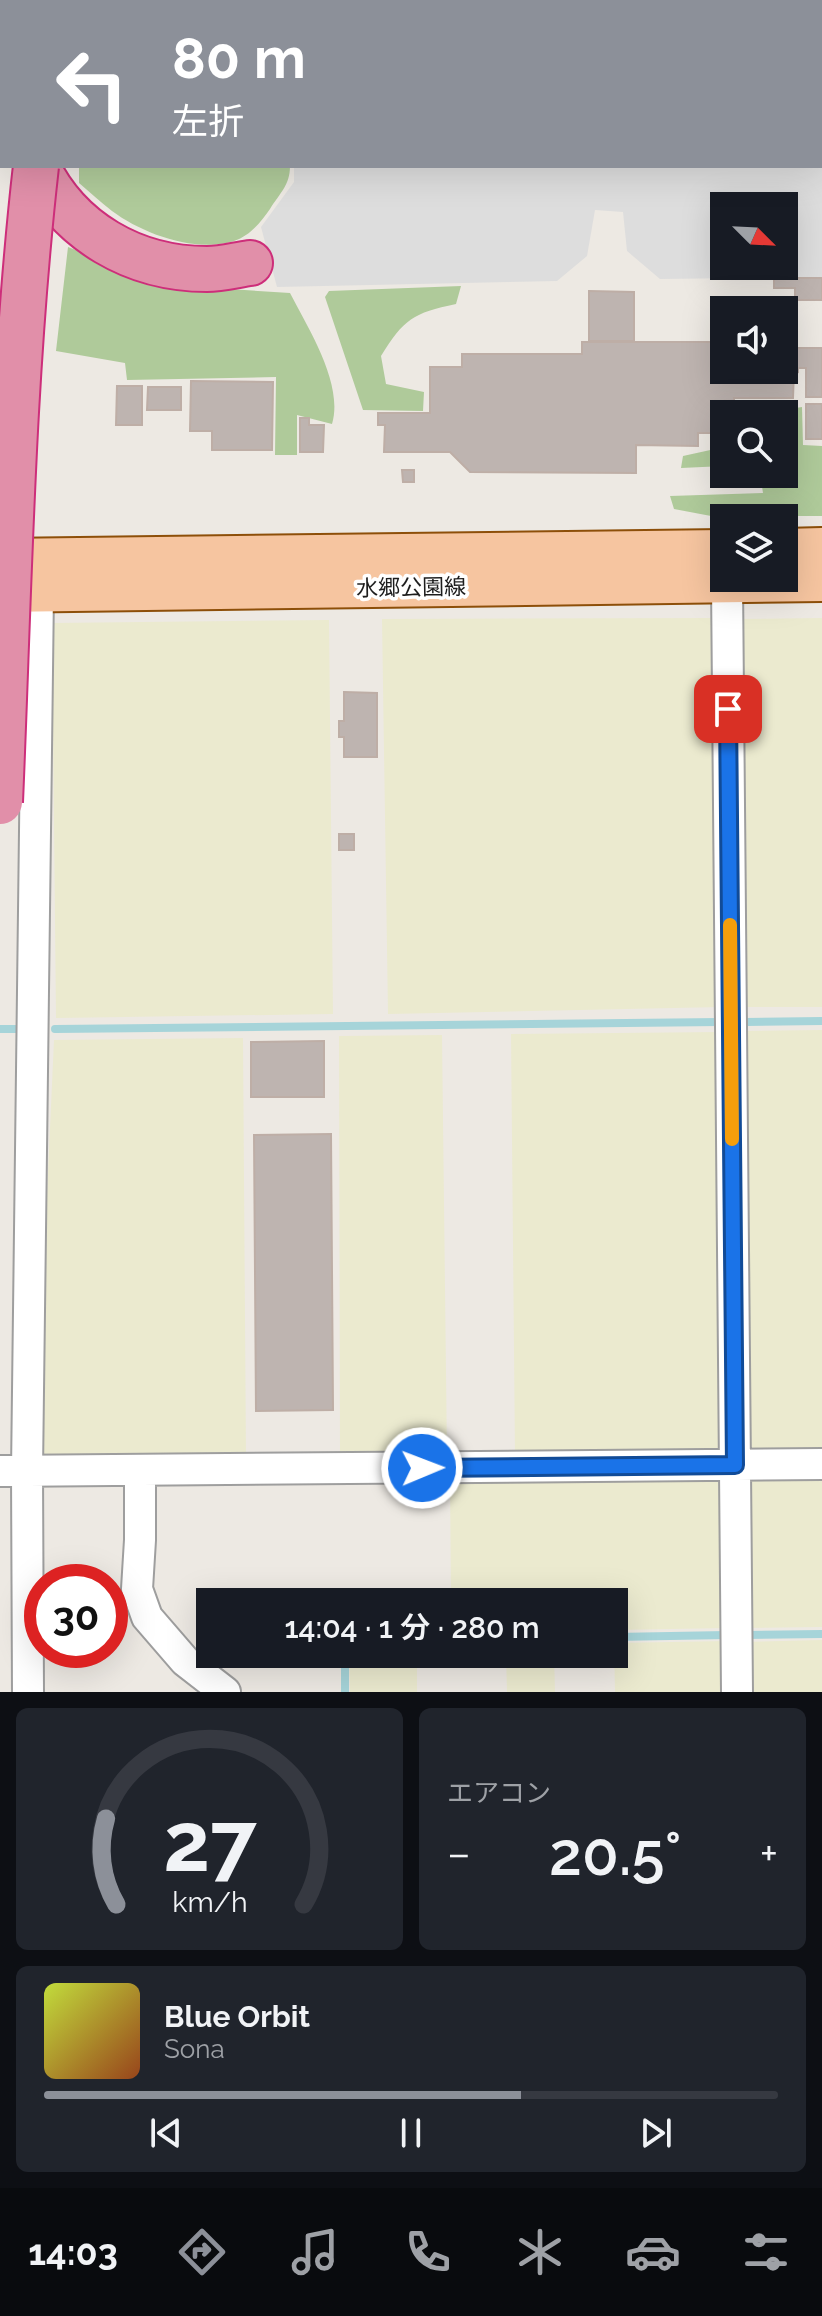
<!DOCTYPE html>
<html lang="ja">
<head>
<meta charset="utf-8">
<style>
  body { margin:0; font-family:Raleway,"Noto Sans JP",sans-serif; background:#20242c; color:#f1f3f6; height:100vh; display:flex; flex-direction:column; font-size:30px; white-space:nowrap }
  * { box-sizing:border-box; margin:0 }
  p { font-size:26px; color:#9ea1a6 }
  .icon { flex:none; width:44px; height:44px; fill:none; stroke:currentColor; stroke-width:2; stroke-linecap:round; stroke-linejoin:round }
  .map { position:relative; height:1692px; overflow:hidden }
  .sheet { display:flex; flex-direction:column; gap:16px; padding:16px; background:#0d0f14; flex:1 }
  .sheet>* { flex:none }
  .hud { position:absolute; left:0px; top:0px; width:822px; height:168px; box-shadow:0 8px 32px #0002; background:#8c9099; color:#fff; overflow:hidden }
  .needle { width:52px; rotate:114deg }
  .fabs { position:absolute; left:710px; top:192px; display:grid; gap:16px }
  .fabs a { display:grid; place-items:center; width:88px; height:88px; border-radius:0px; background:#171b24; box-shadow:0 8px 32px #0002; font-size:40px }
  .speed { position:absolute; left:24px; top:1564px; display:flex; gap:16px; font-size:40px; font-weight:700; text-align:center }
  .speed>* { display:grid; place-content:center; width:104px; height:104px; border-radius:50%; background:#171b24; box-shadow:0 8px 32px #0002; line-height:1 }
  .speed .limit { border:12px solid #d22; background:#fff; color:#111 }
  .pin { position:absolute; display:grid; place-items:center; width:68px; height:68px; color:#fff; margin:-34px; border-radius:16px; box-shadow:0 4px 12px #0006 }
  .me { position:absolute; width:88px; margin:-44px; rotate:89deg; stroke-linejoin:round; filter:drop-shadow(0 0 6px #0008) }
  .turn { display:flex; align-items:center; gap:28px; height:168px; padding:0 40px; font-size:36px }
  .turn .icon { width:104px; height:104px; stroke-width:2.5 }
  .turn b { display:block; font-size:56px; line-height:68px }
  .big { font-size:60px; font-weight:600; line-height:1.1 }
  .sheet .tile { flex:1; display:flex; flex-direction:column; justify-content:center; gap:12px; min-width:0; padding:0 28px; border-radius:12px; background:#20242c }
  .sheet .dial { align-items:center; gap:0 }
  .dial svg { height:208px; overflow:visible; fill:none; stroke:#363941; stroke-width:7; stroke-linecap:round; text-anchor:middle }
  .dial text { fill:#f1f3f6; stroke:none }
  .song { display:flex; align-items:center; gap:24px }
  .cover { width:96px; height:96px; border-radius:12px; background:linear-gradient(135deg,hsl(70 70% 55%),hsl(20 70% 35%)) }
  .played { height:8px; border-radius:4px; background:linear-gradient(90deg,#8c9099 65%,#363941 65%) }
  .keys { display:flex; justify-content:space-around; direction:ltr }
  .heat { display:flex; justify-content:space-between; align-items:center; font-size:44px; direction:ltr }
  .sheet .tiles { flex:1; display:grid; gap:16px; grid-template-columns:1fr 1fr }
  .tile:last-child { grid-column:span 2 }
  .trip { position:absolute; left:196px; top:1588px; width:432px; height:80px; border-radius:0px; background:#171b24; box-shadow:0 8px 32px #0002; font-weight:600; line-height:80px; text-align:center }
  .tab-bar { display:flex; height:128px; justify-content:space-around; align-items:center; background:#090b0e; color:#9ea1a6 }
  .tab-bar .icon { width:56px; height:56px }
  .tab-bar .active { color:#8c9099 }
  .tab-bar b { font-size:36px; color:#f1f3f6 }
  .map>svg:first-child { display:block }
  .farmland { fill:#ebeacf }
  .forest { fill:#afca9a }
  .parking { fill:#ddd; fill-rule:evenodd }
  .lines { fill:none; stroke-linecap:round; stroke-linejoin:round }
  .stream { stroke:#a6d4d9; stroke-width:8 }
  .building { fill:#beb4b0; stroke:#beaea6; stroke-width:2 }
  .minor-casing { stroke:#9e9e9e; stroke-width:34 }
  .major-casing { stroke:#8d4f09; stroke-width:44 }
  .highway-casing { stroke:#cd2e7a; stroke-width:48 }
  .minor { stroke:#fff; stroke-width:30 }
  .major { stroke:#f6c5a0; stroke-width:40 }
  .highway { stroke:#e18fa9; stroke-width:44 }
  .highway-bridge-casing { stroke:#cd2e7a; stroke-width:48; stroke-linecap:butt }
  .highway-bridge { stroke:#e18fa9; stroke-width:44 }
  .route-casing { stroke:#114b97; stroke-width:20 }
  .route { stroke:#1a73e8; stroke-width:14 }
  .slow { stroke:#f59e0b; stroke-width:14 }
  .labels { text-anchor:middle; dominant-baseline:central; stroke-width:7; stroke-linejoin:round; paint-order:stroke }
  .street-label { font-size:22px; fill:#1d1d1d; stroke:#fff }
</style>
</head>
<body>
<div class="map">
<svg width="822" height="1692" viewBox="0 0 822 1692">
  <rect width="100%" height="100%" fill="#ede9e3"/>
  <path class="farmland" d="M715,618L721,1007L388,1014L382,619Z
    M822,618V1007H745L738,619Z
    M329,620L333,1014L56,1018L52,623Z
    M822,1030V1452L748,1453L745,1031Z
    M721,1032L726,1453L515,1455L511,1034Z
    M442,1035L447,1456L340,1457L339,1036Z
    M243,1038L246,1458L42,1456L41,1327L54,1040Z
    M822,1471V1627L743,1628L742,1472Z
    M726,1472L728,1628L614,1630V1602H451L450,1477Z
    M822,1640V1692H742L741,1642Z
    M728,1641L729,1692H615L614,1643Z
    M349,1654H417V1692H350Z
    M506,1654H554L555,1692H507Z"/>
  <path class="forest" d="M79,166H290C290,185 280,193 270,209C261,222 250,236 234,241C195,253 143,234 112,211C100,202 90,192 79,183Z
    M68,247L167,285L290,293C308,328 344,384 332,424L297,415V455H275L276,377L127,380L125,363L56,351Z
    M461,286L456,304C413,313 404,319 381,356L386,384L424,392L423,411L363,410L325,297L329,291Z
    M802,407L803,445L822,446V516H711L674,509L670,496L763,493L760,474H784V414H758Z
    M724,447V466L681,468L683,456Z"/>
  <path class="parking" d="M296,0H822V277L660,279L627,251L623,212L595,210L587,256L557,281L277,287L261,227L294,182V166H820V2ZM724,206H784V266H724Z"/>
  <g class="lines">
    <path class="stream" d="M746,1022L822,1021
      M0,1029H21
      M55,1029L720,1022
      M745,1635L822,1634
      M614,1637L727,1635
      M345,1654V1692"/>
  </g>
  <path class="building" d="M774,278H822V300H795V288H774Z
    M589,291L634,292V341H589Z
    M582,342H724V370H784V348H822V397H806V368H798V372L794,371L793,398H734V414H724V433H698V446L636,445V473L470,472L450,452H384L385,425H378V413H430V367H462V354H582Z
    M191,381L273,382L272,450H212V431H190Z
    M117,386H142V425H116Z
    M148,387H181V410H147Z
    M806,404H822V439H806Z
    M300,418H309V425H324L323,452H300Z
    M402,470H414V482H403Z
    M344,692L377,693V757H344V737H339V721H344Z
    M339,834H354V850H339Z
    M324,1041V1097H251V1042Z
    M331,1134L333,1410L256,1411L254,1135Z"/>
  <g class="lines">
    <g class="minor-casing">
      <path id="minor" d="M727,583L737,1692
        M140,1470V1540L137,1589L147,1617L185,1661L225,1692
        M0,1471L822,1464
        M28,1692L27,1471L38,591"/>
    </g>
    <g class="major-casing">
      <path id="major" d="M784,549L822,548
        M0,559L724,550
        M0,592L822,581"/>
    </g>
    <g class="highway-casing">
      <path id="highway" d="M30,2V0
        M70,2L71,0
        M37,166C69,232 134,269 207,269C221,269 236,265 250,263"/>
    </g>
    <use href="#minor" class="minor"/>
    <use href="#major" class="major"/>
    <use href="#highway" class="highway"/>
    <g class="highway-bridge-casing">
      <path id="highway-bridge" d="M0,802C9,590 12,377 36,166"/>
    </g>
    <use href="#highway-bridge" class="highway-bridge"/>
  </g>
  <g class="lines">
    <g class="route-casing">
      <path id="route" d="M422,1468L735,1465L728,709"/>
    </g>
    <use href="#route" class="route"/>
    <path class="slow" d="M730,925L732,1139"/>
  </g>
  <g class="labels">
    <g class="street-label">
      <text transform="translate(411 587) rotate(-1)">水郷公園線</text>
    </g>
  </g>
</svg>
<div class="fabs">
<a><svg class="needle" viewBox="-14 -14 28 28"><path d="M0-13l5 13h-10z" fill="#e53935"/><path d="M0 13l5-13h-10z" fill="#9ea1a6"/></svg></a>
<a><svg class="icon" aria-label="sound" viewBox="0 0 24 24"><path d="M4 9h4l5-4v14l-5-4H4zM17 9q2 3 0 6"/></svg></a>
<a><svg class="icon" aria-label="search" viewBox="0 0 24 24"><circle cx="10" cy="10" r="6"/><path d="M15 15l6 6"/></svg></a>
<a><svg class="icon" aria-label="layers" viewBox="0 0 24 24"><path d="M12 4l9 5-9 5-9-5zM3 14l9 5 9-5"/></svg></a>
</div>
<div class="speed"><div class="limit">30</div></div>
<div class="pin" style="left:728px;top:709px;background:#d93025"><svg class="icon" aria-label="arrive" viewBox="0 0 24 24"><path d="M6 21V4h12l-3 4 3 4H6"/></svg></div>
<svg class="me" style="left:422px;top:1468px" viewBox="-20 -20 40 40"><circle r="17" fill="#1a73e8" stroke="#fff" stroke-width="3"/><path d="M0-11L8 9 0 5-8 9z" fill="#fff"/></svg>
<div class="trip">14:04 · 1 分 · 280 m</div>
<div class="hud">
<div class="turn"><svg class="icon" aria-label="left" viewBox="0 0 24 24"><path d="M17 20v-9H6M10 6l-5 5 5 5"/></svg><div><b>80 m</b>左折</div></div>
</div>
</div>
<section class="sheet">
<div class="tiles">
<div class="tile dial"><svg viewBox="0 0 100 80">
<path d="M14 69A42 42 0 1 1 86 69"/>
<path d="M14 69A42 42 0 0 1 10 36" stroke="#8c9099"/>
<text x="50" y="56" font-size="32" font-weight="700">27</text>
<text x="50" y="72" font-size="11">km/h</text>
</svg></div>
<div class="tile"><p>エアコン</p>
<div class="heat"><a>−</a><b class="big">20.5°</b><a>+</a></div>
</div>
<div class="tile">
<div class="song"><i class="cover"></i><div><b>Blue Orbit</b><p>Sona</p></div></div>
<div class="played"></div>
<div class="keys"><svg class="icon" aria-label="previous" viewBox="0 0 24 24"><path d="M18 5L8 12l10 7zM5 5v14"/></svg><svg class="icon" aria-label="pause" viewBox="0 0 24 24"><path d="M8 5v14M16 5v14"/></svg><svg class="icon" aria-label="next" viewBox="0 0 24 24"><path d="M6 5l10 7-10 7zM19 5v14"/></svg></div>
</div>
</div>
</section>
<nav class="tab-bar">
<b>14:03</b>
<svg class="icon active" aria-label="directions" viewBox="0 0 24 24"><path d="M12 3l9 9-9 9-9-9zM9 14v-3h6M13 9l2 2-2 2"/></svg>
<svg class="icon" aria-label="music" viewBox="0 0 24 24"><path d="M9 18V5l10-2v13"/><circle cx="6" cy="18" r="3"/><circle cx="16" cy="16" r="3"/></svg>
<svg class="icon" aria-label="phone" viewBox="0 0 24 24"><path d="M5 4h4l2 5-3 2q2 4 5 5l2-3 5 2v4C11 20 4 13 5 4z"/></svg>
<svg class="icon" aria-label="climate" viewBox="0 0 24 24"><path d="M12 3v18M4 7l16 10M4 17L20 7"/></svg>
<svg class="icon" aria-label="car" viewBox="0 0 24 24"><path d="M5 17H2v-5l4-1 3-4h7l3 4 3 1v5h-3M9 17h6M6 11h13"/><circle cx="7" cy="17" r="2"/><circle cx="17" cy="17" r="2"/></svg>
<svg class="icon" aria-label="filters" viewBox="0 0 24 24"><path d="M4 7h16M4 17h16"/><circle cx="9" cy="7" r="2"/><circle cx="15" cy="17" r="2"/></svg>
</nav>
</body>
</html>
